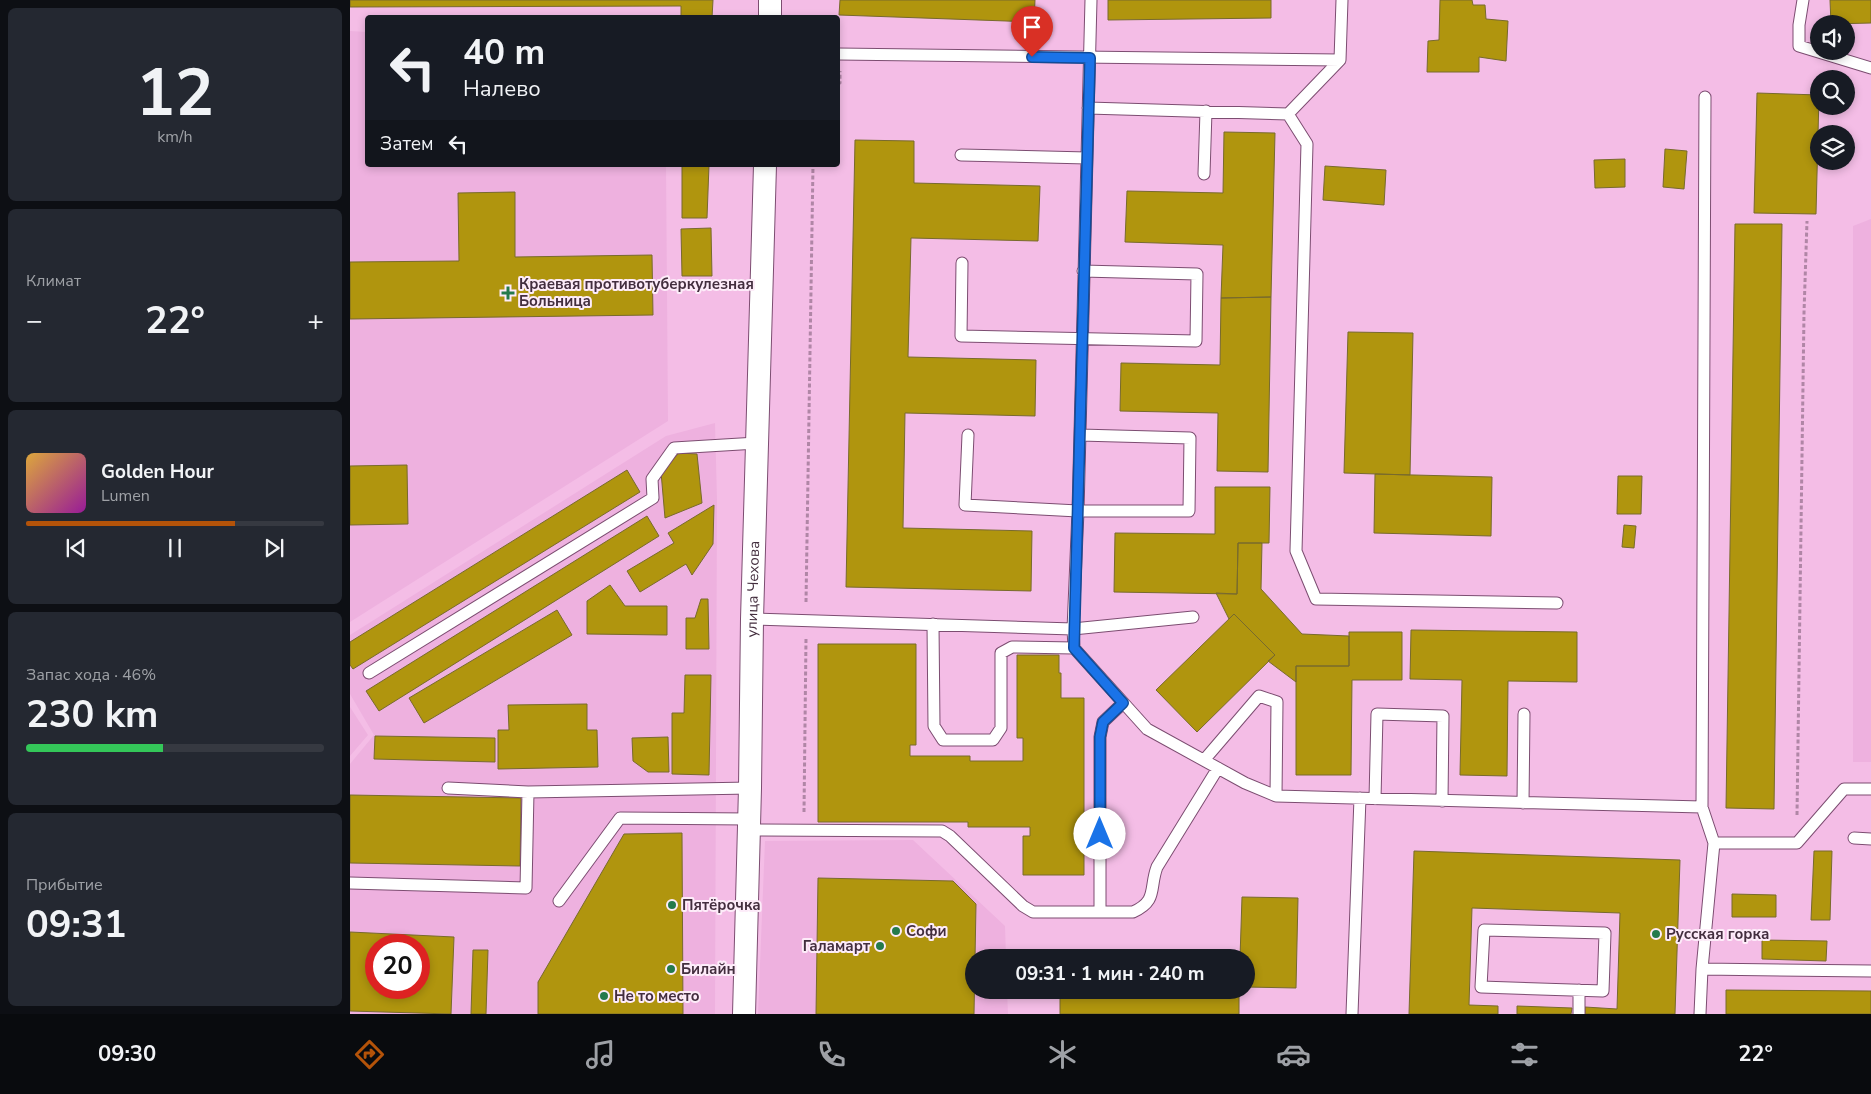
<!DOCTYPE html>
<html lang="ru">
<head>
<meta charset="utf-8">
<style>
  body { margin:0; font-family:"Nunito Sans",sans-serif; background:#242831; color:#f1f3f6; height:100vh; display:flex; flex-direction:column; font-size:19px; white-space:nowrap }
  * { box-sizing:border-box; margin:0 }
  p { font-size:16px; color:#9ea1a6 }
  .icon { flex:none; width:28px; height:28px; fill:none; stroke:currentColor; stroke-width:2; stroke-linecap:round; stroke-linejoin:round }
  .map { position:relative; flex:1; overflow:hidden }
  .panel { display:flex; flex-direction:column; gap:8px; padding:8px; background:#0d0f14; width:350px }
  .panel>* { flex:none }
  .guide { position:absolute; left:15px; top:15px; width:475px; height:152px; border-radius:5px; box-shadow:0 2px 8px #0003; background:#171b24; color:#f1f3f6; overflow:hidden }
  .tools { position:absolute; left:1460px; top:15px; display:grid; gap:10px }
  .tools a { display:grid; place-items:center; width:45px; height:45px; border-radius:50%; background:#171b24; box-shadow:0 2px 8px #0003; font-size:25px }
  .speed { position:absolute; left:15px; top:934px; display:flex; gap:10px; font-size:25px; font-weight:700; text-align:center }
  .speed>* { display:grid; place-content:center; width:65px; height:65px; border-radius:50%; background:#171b24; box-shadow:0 2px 8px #0003; line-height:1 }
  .speed .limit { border:8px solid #d22; background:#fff; color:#111 }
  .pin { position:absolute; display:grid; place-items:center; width:42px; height:42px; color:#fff; margin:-51px -21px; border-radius:50% 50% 50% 0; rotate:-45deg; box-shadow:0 0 5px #0007 }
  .pin .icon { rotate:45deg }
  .me { position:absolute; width:55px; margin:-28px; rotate:0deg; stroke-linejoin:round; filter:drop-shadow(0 0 4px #0008) }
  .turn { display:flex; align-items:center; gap:18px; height:105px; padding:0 15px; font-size:22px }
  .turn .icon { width:65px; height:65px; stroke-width:2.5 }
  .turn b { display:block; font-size:35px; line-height:42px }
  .then { display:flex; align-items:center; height:48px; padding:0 15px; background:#0003; gap:10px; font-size:19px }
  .big { font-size:38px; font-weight:700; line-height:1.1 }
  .panel .tile { flex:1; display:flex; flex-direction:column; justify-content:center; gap:8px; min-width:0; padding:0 18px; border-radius:8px; background:#242831 }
  .panel .dial { align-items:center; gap:0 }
  .dial b { font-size:65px; line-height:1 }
  .song { display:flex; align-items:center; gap:15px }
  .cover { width:60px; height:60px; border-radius:8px; background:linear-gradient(135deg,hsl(40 70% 55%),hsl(300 70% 35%)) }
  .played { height:5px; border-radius:2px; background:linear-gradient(90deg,#b45309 70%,#363941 70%) }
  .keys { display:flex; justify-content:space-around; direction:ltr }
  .heat { display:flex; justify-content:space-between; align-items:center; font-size:28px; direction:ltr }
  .charge { height:8px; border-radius:4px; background:linear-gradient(90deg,#34c759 46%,#363941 0) }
  .trip { position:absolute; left:615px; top:949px; width:290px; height:50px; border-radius:25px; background:#171b24; box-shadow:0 2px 8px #0003; font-weight:700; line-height:50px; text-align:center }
  .tabs { display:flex; height:80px; justify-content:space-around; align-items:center; background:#090b0e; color:#9ea1a6 }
  .tabs .icon { width:35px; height:35px }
  .tabs .active { color:#b45309 }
  .tabs b { font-size:22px; color:#f1f3f6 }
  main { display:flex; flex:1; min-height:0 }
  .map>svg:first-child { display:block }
  .built { fill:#eeb1df; fill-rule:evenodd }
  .building { fill:#b0950e; stroke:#786a2d; fill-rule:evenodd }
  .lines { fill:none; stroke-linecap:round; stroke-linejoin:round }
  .service-casing { stroke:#7c4d71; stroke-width:13 }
  .minor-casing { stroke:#7c4d71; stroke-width:24 }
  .path { stroke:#b086a6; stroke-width:3; stroke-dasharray:4 2.5; stroke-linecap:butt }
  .service { stroke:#fff; stroke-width:11 }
  .minor { stroke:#fff; stroke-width:22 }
  .route-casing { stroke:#114b97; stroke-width:12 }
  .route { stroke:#1a73e8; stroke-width:9 }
  .poi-dot { fill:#257a4c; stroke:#fdecf9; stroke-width:2 }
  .labels { text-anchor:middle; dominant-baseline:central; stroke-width:4; stroke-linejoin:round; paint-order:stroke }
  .poi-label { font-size:15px; font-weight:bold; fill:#432e3e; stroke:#fdecf9; text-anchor:start }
  .street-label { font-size:15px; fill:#432e3e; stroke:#fdecf9 }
</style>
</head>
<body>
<main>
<section class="panel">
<div class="tile dial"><b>12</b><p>km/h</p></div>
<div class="tile"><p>Климат</p>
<div class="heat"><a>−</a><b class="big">22°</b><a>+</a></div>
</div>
<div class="tile">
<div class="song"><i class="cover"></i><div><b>Golden Hour</b><p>Lumen</p></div></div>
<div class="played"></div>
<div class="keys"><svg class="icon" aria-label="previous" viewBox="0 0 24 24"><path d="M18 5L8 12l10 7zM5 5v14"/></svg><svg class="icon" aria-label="pause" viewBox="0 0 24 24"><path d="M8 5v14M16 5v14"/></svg><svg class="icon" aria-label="next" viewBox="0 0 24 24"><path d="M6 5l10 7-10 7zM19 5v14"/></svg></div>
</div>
<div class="tile"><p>Запас хода · 46%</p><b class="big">230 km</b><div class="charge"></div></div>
<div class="tile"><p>Прибытие</p><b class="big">09:31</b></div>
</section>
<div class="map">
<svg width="1521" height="1014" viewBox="0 0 1521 1014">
  <rect width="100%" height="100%" fill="#f4bde6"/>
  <path class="built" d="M0,31L17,32L18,165H316L318,421L0,622Z
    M1521,219V762H1503V226Z
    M365,423L367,500L365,1014H0V764L24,735L0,694V635L316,436ZM26,945H69V988H26Z
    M0,707L18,735L0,756Z
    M563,840L655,926L656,957L624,958V990H657L658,1014H408L415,841Z"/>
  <path class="building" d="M0,0H363L362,18H331V6L0,7Z
    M490,0H685L684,22L489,15Z
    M758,0H921V18L758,20Z
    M1090,0H1122L1123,5H1135L1136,19L1158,21L1156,61L1129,57V72H1077L1078,41L1089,40Z
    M1480,0H1521V23L1481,24Z
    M1407,93L1469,95L1466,214L1404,213Z
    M874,132L925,133L921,297L871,298L873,245L775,242L777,191L873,193Z
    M505,140L564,141V183L690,186L688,241L561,238L558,357L686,360L685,416L555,413L553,528L682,531L681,591L496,587Z
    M1315,149L1337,151L1334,189L1313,187Z
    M1275,159V187L1245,188L1244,160Z
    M332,165H359L357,218H332Z
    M975,166L1036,170L1034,205L973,200Z
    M165,192V257L302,255L303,315L0,319V262L109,261L108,193Z
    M1385,224H1432L1424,809L1376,808Z
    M361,228L362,276H332L331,229Z
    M921,297L918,472L867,471L868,413L770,411L771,363L870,365L871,298Z
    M998,332L1063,333L1060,475L994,473Z
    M329,453L347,454L352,503L315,518L311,472Z
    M57,465L58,524L0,525V466Z
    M277,470L290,492L3,669L0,665V642Z
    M1025,474L1142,477L1141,536L1024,533Z
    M1268,476H1292L1291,514H1267Z
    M865,487H920L919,543H888L887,594L764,592L765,533L865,534Z
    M364,505L363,544L342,575L336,564L290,592L277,571L324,543L318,533Z
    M297,516L309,536L29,711L16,691Z
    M1274,525L1286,526L1284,548L1272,547Z
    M888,543H912L911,589L952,634L999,636V666H946V682L918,661L925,655L884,614L879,619L866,593L887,594Z
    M260,585L275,606H317V635L237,634V601Z
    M351,599H358L359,649H336V618H345Z
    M207,610L222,635L74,723L59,698Z
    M884,614L925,655L847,732L806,690Z
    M1061,630L1227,632V682L1158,681L1157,776L1110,775L1112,680L1060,679Z
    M999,632H1052V680H1002L1001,775H946V666H999Z
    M468,644H566V745H560V756H620V761H673V738H667V655H709V673H711V698H734V875H673V836H680V827H618V822H468Z
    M335,675H361L359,775L322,774V713H334Z
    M237,704V730H247L248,767L148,769V730H159L158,705Z
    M25,736L145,738V762L24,759Z
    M318,737L319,772H298L283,761L282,738Z
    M0,795L171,798L170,866L0,863Z
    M332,833L333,1014H188V982L274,834Z
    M1064,851L1330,860L1325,1014H1235V1007L1267,1009L1270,913L1122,908L1119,1005L1148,1006V1014H1059Z
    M1464,851H1482L1480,920H1461Z
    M468,878L603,881L626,904L624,1014H466Z
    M1382,894L1426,895V917H1382Z
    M892,897L948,898L946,988L896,987V958H890Z
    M0,932L104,937L101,1014L0,1011ZM26,945H69V988H26Z
    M1412,940L1477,941L1476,961L1412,959Z
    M123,950H138L136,1014H121Z
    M686,990H889V1014H710V993H686Z
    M1376,990L1521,991V1014H1376Z
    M1167,1006L1222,1008L1221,1014H1167Z"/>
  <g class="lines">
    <g class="service-casing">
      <path id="service" d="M1453,0L1449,25V46L1521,68
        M488,54L990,60L992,0
        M738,108L938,114L990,60
        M938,114L957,144L946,551L966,599L1207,603
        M611,155L737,158
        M854,174L856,111
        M612,263L611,336L846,341L847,274L733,271
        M618,435L615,505L728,511H839L840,438L730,435
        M843,617L723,629L724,648L797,729L895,783L926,796L1352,807L1364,843L1352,969L1350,1014
        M402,619L723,629L728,511L741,0
        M583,624L584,726L593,740H643L651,728V653L662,647L724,648
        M19,673L303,498L302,479L324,448L407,443
        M855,759L909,696L927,702L926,796
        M98,788L178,792L400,788
        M1025,799L1027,714L1093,716L1092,801
        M1173,803L1174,714
        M1352,807L1355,97
        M399,830L592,831L600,836L673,906L683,912H783C808,901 799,888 807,867L868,768
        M1504,838L1521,839
        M1364,843H1447L1494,789H1521
        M0,883L176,888L178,792
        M209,901L270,818L399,819
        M750,912V737L753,722L773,703
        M1134,930L1255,933L1253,991L1131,987Z
        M1352,969L1521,971
        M1002,1014L1010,798
        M1229,1014V990"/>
    </g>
    <g class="minor-casing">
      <g id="minor">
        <path d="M420,18V0"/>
        <path id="s1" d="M394,1014L400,788L402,619L415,165"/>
      </g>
    </g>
    <path class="path" d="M488,84L490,83V71
      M456,602L463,165
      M454,812L456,638
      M1447,815L1454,313L1457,221"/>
    <use href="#service" class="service"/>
    <use href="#minor" class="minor"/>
  </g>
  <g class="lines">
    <g class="route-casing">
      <path id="route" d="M682,57L740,58L724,648L773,703L753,722L750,737V834"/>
    </g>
    <use href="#route" class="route"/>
  </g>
  <g class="poi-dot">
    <path d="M155.5 285.5h5v5h5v5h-5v5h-5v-5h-5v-5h5z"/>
    <circle cx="322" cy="905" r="5"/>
    <circle cx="546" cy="931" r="5"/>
    <circle cx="1306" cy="934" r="5"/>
    <circle cx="530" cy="946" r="5"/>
    <circle cx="321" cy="969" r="5"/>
    <circle cx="254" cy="996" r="5"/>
  </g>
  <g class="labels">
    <g class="poi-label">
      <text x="169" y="284">Краевая противотуберкулезная<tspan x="169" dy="17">Больница</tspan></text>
      <text x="332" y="905">Пятёрочка</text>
      <text x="556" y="931">Софи</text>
      <text x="1316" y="934">Русская горка</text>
      <text x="520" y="946" text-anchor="end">Галамарт</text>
      <text x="331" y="969">Билайн</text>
      <text x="264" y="996">Не то место</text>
    </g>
    <g class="street-label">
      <text stroke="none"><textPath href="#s1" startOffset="425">улица Чехова</textPath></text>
    </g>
  </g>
</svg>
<div class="tools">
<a><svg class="icon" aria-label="sound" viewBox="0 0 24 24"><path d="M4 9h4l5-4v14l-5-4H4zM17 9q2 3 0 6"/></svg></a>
<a><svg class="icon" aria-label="search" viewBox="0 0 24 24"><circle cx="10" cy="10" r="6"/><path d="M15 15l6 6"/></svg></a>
<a><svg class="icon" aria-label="layers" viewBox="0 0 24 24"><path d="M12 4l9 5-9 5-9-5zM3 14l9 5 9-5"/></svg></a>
</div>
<div class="speed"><div class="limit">20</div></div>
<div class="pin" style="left:682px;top:57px;background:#d93025"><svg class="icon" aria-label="arrive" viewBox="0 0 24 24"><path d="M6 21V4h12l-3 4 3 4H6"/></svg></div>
<svg class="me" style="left:750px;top:834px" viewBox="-20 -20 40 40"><circle r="19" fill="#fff"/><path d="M0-13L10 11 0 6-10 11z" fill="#1a73e8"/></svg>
<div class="trip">09:31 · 1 мин · 240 m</div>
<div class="guide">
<div class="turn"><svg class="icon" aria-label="left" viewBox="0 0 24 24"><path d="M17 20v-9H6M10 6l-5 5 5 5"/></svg><div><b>40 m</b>Налево</div></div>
<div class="then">Затем<svg class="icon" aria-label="left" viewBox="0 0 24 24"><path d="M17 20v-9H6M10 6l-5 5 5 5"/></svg></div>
</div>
</div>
</main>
<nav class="tabs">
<b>09:30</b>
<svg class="icon active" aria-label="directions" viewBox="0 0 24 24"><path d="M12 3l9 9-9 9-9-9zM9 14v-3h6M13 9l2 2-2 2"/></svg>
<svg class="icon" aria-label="music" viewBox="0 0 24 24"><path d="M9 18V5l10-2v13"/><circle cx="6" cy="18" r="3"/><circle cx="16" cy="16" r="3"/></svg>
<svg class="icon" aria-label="phone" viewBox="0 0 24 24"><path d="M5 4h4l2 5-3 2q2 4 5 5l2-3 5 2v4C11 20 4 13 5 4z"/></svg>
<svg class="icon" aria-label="climate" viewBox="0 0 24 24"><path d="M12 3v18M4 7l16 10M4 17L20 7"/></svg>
<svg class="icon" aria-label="car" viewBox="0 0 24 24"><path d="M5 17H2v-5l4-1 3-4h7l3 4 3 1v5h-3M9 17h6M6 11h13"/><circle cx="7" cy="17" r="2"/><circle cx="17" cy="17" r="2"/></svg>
<svg class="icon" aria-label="filters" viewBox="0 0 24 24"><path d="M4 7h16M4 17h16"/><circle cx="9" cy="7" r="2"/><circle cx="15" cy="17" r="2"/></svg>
<b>22°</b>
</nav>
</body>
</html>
